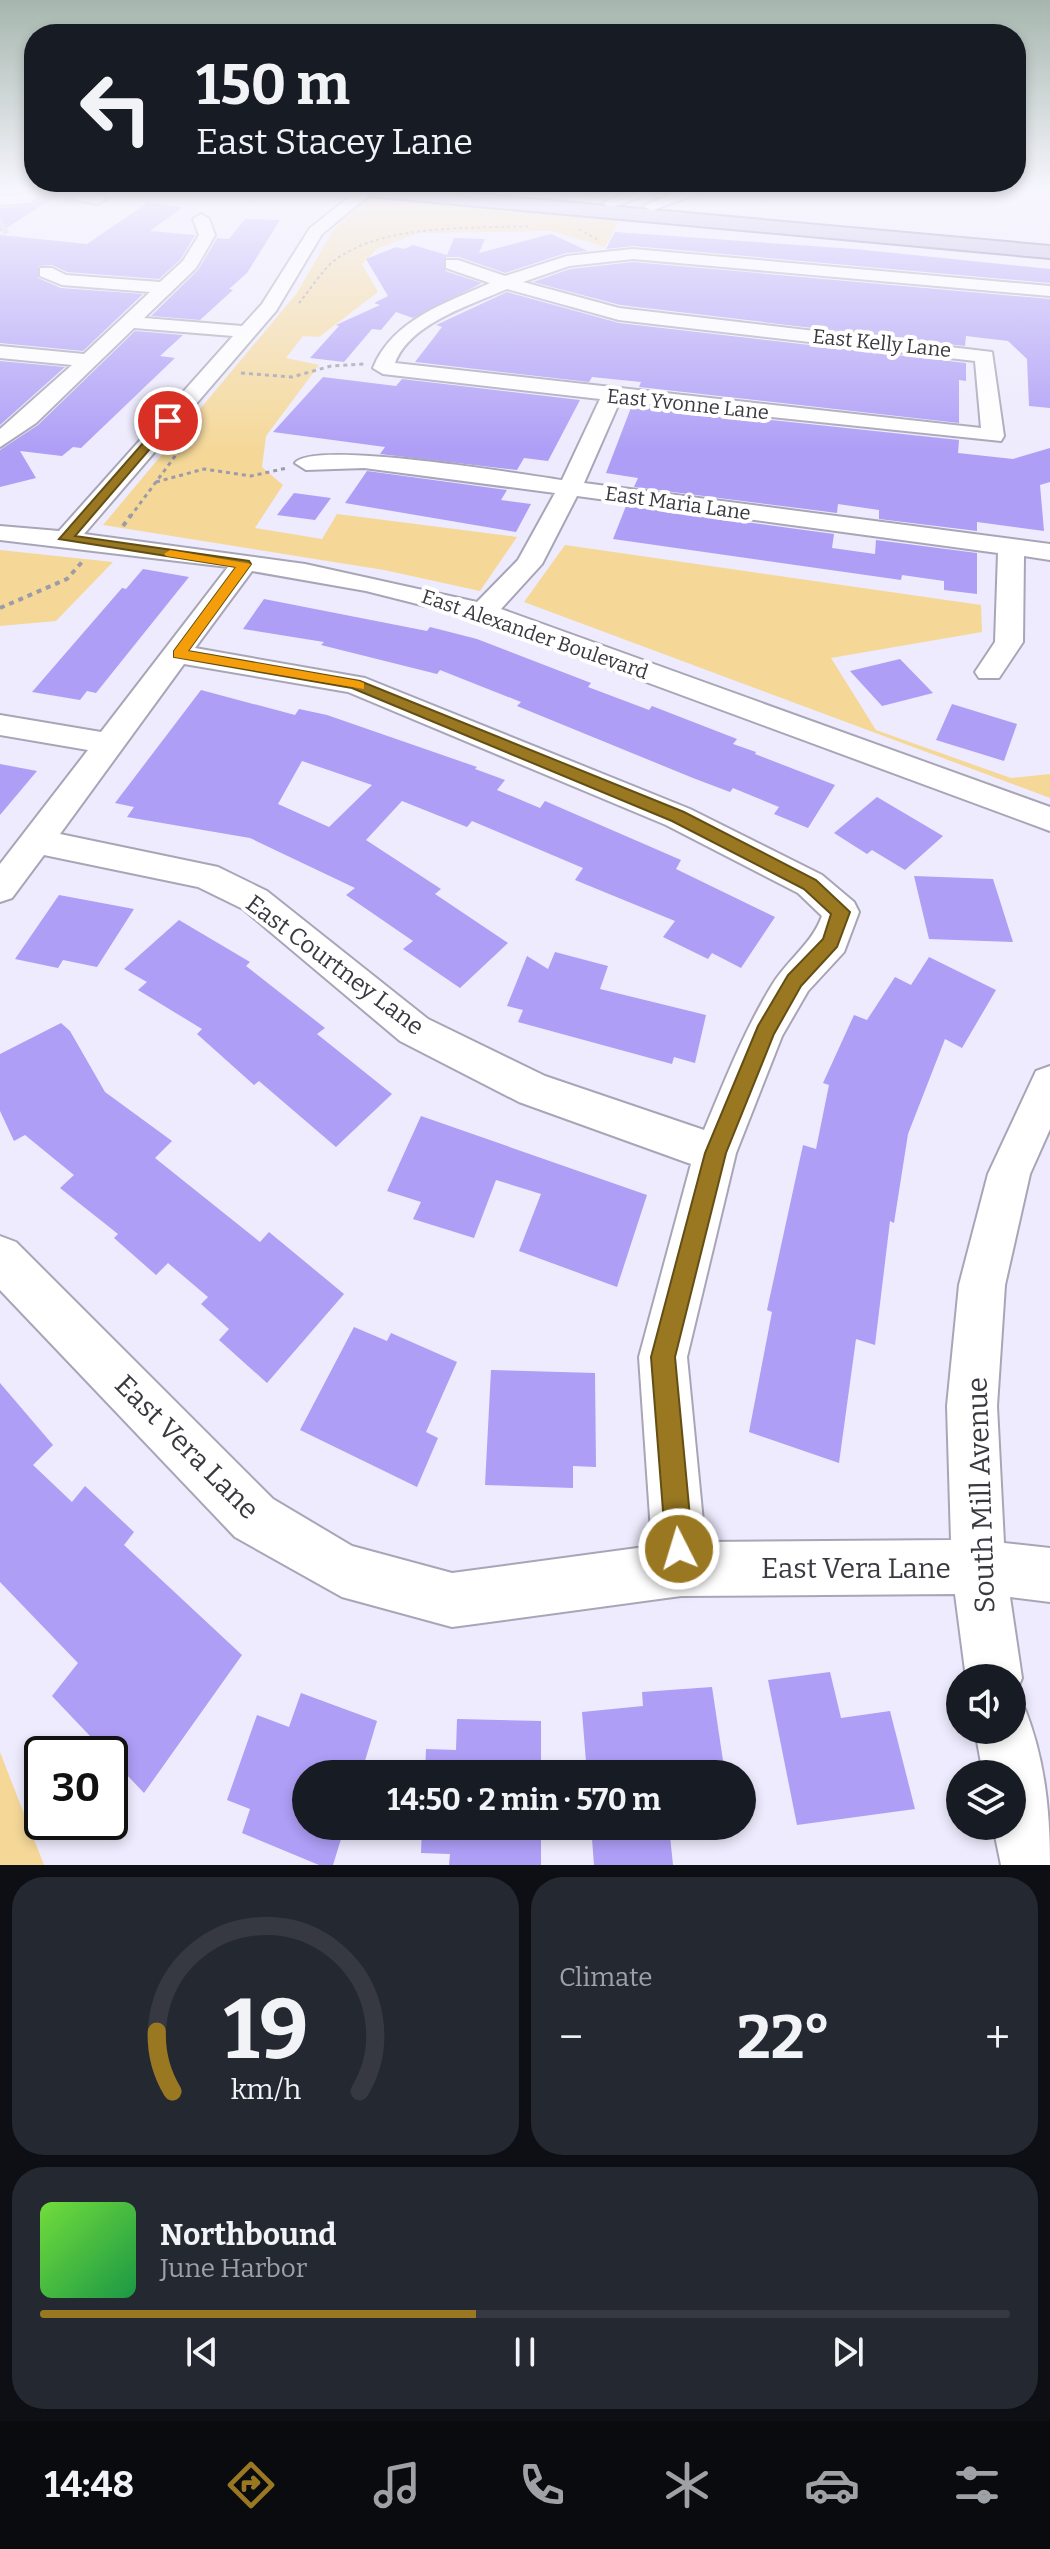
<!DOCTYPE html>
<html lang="en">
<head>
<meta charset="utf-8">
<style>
  body { margin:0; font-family:Bitter,serif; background:#242831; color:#f1f3f6; height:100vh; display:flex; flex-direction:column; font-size:30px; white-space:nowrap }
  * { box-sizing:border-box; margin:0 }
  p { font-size:26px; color:#9ea1a6 }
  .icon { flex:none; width:44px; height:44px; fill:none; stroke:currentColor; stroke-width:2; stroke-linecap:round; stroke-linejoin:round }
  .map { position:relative; height:1865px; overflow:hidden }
  .panel { display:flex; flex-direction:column; gap:12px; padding:12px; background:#0d0f14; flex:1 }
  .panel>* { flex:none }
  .hud { position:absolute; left:24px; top:24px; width:1002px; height:168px; border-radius:32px; box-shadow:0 4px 12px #0003; background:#171b24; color:#f1f3f6; overflow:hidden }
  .fabs { position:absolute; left:946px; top:1664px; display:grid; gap:16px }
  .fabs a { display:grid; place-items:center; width:80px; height:80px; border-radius:50%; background:#171b24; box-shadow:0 4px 12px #0003; font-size:40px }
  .speed { position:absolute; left:24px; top:1736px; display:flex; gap:16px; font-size:40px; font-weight:700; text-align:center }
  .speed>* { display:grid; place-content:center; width:104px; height:104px; border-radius:50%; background:#171b24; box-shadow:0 4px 12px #0003; line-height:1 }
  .speed .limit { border:4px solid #111; border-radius:12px; background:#fff; color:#111 }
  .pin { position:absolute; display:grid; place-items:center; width:68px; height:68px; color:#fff; margin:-34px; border:4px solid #fff; border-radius:50%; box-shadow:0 2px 8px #0007 }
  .me { position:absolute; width:88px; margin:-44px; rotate:355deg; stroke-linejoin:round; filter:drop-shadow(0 0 6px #0008) }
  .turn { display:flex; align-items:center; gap:28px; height:168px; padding:0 40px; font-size:36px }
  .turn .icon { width:104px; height:104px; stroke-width:2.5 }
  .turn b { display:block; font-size:56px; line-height:68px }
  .big { font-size:60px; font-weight:700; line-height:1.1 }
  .panel .card { flex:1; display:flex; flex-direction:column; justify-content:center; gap:12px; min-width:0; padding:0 28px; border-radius:32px; background:#242831 }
  .panel .dial { align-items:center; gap:0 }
  .dial svg { height:208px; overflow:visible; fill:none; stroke:#363941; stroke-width:7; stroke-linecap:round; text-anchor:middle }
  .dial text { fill:#f1f3f6; stroke:none }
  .song { display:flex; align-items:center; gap:24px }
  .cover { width:96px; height:96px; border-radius:12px; background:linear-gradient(135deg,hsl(100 70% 55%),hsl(140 70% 35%)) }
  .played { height:8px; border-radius:4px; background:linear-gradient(90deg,#997821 45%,#363941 45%) }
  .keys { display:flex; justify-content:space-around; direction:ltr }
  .heat { display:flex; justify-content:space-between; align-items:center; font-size:44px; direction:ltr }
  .panel .tiles { flex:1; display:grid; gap:12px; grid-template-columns:1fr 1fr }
  .card:last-child { grid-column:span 2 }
  .trip { position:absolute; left:292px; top:1760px; width:464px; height:80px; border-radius:40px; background:#171b24; box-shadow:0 4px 12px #0003; font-weight:700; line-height:80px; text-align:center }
  .menu { display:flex; height:128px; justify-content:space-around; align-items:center; background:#090b0e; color:#9ea1a6 }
  .menu .icon { width:56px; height:56px }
  .menu .active { color:#997821 }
  .menu b { font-size:36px; color:#f1f3f6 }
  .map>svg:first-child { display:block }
  .green { fill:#f5d898 }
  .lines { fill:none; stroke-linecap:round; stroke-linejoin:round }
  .stream { stroke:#e3b956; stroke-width:4 }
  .canal { fill:#e3b956; fill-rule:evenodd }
  .building { fill:#ae9ef6; fill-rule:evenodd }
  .minor-tunnel { stroke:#c9c7d7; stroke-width:17; stroke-dasharray:17 9; stroke-linecap:butt }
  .minor-casing { stroke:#a8a6b6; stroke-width:4 }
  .major-casing { stroke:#6f6697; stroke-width:4 }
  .path-far2 { stroke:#9c9ba8; stroke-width:2; stroke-dasharray:3 3; stroke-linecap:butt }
  .path-far1 { stroke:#9c9ba8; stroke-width:3; stroke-dasharray:4 4; stroke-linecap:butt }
  .path { stroke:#9c9ba8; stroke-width:4; stroke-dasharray:5 5; stroke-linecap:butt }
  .minor { fill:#fff; fill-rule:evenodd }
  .major { fill:#b9b2dd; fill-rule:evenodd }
  .route { fill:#997821; stroke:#634e15; stroke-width:2 }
  .slow { fill:#f59e0b }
  .labels { text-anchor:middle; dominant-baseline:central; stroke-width:8; stroke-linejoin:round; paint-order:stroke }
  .far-street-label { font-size:20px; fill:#3a3940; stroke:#fff }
  .street-label { font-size:24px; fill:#3a3940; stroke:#fff }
  .near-street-label { font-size:28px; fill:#3a3940; stroke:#fff }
</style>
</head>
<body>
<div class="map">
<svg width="1050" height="1865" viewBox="0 0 1050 1865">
  <rect width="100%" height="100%" fill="#edebfd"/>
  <path class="green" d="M368,198L620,220L605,247L551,231L420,233L378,248L362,264L378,292L319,337L303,336L286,358L319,365L266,436L262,467L283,485L255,528L322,539L337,514L517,537L480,591L384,570L103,525L297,293L332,232Z
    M565,545L981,605L982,632L831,658L876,730L1011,778L1050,774V798L524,602Z
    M0,550L113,562L56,621L0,626Z
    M0,1752L44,1865H0Z"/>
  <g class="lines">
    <path class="stream" d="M591,195L594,190"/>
    <path class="canal" d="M661,190H681L655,200L649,196Z"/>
  </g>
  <path class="building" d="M51,190H66L0,232V208L31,205Z
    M147,203L183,207L150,231L195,235L181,259L159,279L67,272L52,265L38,266V278L61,288L143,294L83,351L0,343V235L87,244Z
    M245,219L280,220L247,273L229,289L233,290L200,320L151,316L198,270L217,238L229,239Z
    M615,232L855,249L1050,269V283L633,246L606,249Z
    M551,234L588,251L566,253L505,273L459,257H446L445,271L482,283L413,318L396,312L381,330L372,329L344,362L310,358L339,326L336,325L380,305L374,303L388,296L366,259L396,247L404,249L413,245L447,255L454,238L485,239L479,253Z
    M633,262L1050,299V408L1029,406L1027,359L1008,341L966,336L965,346L620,305L533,282L570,269Z
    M507,292L619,323L966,363V381L959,380V423L639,387L641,382L592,377L589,382L415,362L442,327L436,325Z
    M135,331L183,335L160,356L175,358L81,448L73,447L62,456L20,451L36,478L0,487V450L38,425Z
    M0,361L65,367L0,425Z
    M323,377L396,386L402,379L580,400L548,461L524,458L517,470L380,454L385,447L273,432Z
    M632,405L959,440L958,453L1013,459L1050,448V482L1040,485L1044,531L977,522V531L879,519V510L838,504L837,513L634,487L638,478L606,473Z
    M367,471L507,490L501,500L531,504L516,532L345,503Z
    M294,493L331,498L315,520L277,515Z
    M626,506L834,534L832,548L875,554L876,540L977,553V594L944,590V581L902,575L901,580L613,539Z
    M143,569L189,577L96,693L87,691L80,700L32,692L122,588L126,589Z
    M264,599L427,631L430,627L477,639L591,683L588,687L649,710L652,706L737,739L733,744L756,752L755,754L835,785L808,828L774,814L779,807L733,788L730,792L693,778L517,706L521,702L440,670L437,674L321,645L324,642L243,629Z
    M900,659L933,693L882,706L850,671Z
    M201,690L295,715L299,709L327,715L477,767L475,769L505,780L497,790L540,808L545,801L681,860L676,869L775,917L741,968L712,953L708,959L663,937L675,921L575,880L583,868L472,821L467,827L402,801L366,840L441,889L435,894L508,943L460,988L403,949L413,941L346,895L355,888L250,838L127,817L134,807L115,803ZM302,761L372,785L329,827L278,804Z
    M952,704L1017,724L1004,761L936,740Z
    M0,764L37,771L0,815Z
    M877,797L943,836L905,870L872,850L867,854L834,833Z
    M914,876L993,879L1013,942L929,939Z
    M59,895L134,909L97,967L63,960L58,968L15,959Z
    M179,920L250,962L246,966L325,1028L317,1034L392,1094L336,1147L259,1081L254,1085L197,1034L202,1029L138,990L147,982L124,969Z
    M555,952L608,966L600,989L706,1015L695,1063L674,1057L672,1064L518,1022L523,1010L507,1006L527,956L548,969Z
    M929,957L996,990L962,1048L945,1039L908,1134L894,1223L890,1221L875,1345L856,1339L839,1463L749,1432L772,1312L767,1310L803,1145L816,1149L829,1085L823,1083L854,1015L867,1020L895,977L911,985Z
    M61,1023L70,1031L105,1092L172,1141L155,1158L260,1242L269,1232L344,1294L267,1383L219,1340L229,1329L201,1304L208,1297L168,1263L156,1275L114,1238L118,1234L60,1188L74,1175L25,1135L14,1141L0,1111V1054Z
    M421,1116L647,1195L617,1287L519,1251L541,1194L496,1180L474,1238L413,1219L421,1202L387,1191Z
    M354,1327L387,1341L391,1333L457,1362L426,1432L438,1438L417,1487L300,1430Z
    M491,1370L595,1373L596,1467L573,1466V1488L485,1485Z
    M0,1383L53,1445L33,1465L72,1502L85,1486L134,1532L124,1545L242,1655L144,1793L52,1696L78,1663L0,1582Z
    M830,1672L841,1718L890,1711L915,1809L797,1825L768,1680Z
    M712,1687L725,1774H587L582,1712L643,1706L642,1692Z
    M301,1693L377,1721L361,1774H306V1826H345L333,1865H319L242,1833L250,1809L227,1800L257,1715L289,1727Z
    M457,1719L541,1721V1774H425L426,1749L456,1750Z
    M422,1826H541V1865H449L450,1854L421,1853Z
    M591,1826H669L673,1865H594Z"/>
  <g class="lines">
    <path class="minor-tunnel" d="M63,196L81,197
      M0,228L5,225"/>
    <g class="minor-casing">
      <path id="minor" d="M29,190H48L29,203L0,205V195H20Z
        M350,190H366L367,197L322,234L276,311L84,534L305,564L477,602L518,560L555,493L364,468L306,470L295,463C312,439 524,475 562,480L600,399L383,374L373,368C392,320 446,303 490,283L446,268V260H458L505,276L567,256L633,249L1050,286V296L633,259L569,266L523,282L619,308L992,352L1004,436L1001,441L620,401L584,483L1050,544V560L1024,556L1023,642L999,678H979L975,672L995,642L998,553L577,496L542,564L501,609L1050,807V831L473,618L366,591L252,571L195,648L365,678L690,809L822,875L854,902L859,912L844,952L808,991L782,1036L736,1153L687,1357L705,1542L951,1540L947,1406L959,1285L988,1174L1036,1071L1050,1066V1129L1030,1174L1005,1285L997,1406L1004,1543L1050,1548V1602L1010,1597L1022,1678L1014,1698L1012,1678H966L955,1594L681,1596L452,1627L342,1597L235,1537L0,1290V1236L16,1242L273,1499L352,1546L452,1573L652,1546L639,1357L691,1164L519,1102L400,1041L243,909L198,887L44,855L12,898L0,902V864L88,750L0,735V715L101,732L228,567L0,540V526L59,531L233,336L134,328L36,423L0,447V429L72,365L0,358V346L84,354L150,292L62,285L40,276V268H52L66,275L160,282L183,261L199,235L193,219L201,214L209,219L215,235L196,268L144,318L242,326L262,304L310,228L351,196ZM507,289L619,320L975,361L981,428L395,363C410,323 471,305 507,289ZM184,664L348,692L666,825L798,893L822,916C812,944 788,959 772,985C744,1031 725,1080 704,1130L545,1076L428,1019L267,891L218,867L60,834Z
        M636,190H659L611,208L603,203Z
        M684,190H707L651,211L643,206Z
        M81,192L103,196L106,199L98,204L76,200L73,197Z
        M1012,1704L1025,1709C1045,1760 1050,1811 1050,1865H1001L993,1826H1012V1774H983L975,1730H1012Z"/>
    </g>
    <g class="major-casing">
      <path id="major" d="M358,190H432L1050,246V258L367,196Z"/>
    </g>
    <path class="path-far2" d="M579,229L598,240
      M299,303C310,290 322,270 335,260C385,223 472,229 531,226"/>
    <path class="path-far1" d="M241,373L292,377L331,366L365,364
      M156,482L204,469L251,476L287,468
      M130,517L196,428"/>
    <path class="path" d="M123,526L131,515
      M0,608L67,579L82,562"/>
    <use href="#minor" class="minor"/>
    <use href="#major" class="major"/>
  </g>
  <linearGradient id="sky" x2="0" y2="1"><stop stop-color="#a6b6ae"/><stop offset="0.42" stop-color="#f7f6fe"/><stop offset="1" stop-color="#f7f6fe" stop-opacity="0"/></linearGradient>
  <rect width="1050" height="451" fill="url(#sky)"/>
  <path class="route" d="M164,419L174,421L75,536L249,561L251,564L188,651L360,681L684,812L816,880L850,912L837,947L801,986L774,1034L726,1153L675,1357L693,1549L689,1559L679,1562L670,1559L666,1549L651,1357L705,1153L758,1026L788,975L823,939L831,914L804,889L672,821L352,688L174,657V651L236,567L59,539Z"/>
  <path class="slow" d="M170,550L251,564L188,651L359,681L364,683V689L174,657V651L236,567L166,556L164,554Z"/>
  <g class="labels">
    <g class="far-street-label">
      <text transform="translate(882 343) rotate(6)">East Kelly Lane</text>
      <text transform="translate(688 404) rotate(6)">East Yvonne Lane</text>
      <text transform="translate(678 503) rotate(8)">East Maria Lane</text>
      <text transform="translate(535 634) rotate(19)">East Alexander Boulevard</text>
    </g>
    <g class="street-label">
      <text transform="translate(335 965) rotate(37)">East Courtney Lane</text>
    </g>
    <g class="near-street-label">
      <text transform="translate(187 1447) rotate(45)">East Vera Lane</text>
      <text transform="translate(981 1495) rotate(-92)">South Mill Avenue</text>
      <text x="856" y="1568">East Vera Lane</text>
    </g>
  </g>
</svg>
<div class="fabs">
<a><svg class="icon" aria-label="sound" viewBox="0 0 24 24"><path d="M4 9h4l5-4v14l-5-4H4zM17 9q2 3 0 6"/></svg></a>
<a><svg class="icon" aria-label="layers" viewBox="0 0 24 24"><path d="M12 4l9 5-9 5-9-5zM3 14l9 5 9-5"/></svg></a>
</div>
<div class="speed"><div class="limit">30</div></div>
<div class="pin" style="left:168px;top:421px;background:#d93025"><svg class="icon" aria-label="arrive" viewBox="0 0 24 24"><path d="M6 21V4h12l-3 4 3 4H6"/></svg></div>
<svg class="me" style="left:679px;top:1549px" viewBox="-20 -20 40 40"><circle r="17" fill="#997821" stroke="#fff" stroke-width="3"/><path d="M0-11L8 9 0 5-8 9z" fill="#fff"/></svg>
<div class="trip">14:50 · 2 min · 570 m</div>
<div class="hud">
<div class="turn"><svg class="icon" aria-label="left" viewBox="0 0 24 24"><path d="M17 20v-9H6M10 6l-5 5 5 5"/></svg><div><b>150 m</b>East Stacey Lane</div></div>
</div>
</div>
<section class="panel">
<div class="tiles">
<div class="card dial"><svg viewBox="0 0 100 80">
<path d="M14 69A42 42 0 1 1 86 69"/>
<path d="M14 69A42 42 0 0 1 8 46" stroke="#997821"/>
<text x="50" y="56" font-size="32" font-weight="700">19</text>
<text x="50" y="72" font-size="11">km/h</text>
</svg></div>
<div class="card"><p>Climate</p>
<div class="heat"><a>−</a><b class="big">22°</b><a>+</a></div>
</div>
<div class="card">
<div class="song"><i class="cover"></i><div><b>Northbound</b><p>June Harbor</p></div></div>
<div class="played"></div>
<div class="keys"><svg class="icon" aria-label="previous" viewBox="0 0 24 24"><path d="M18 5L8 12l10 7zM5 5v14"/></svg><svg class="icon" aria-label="pause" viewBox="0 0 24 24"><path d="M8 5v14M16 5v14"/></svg><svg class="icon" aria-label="next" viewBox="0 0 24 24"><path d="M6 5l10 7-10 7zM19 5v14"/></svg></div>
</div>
</div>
</section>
<nav class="menu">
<b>14:48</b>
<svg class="icon active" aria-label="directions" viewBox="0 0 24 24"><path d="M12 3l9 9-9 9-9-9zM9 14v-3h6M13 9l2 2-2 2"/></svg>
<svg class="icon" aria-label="music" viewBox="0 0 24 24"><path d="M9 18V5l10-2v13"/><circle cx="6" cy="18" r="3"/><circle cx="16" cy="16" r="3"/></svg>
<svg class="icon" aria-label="phone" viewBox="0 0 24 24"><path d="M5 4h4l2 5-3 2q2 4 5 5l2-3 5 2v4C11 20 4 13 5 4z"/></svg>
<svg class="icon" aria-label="climate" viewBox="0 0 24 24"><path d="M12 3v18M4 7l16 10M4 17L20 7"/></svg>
<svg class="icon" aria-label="car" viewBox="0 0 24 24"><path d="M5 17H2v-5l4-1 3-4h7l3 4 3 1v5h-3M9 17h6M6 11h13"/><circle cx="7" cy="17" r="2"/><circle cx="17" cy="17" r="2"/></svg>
<svg class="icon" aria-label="filters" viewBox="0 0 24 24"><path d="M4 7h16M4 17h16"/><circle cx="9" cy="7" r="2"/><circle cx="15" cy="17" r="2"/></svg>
</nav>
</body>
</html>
